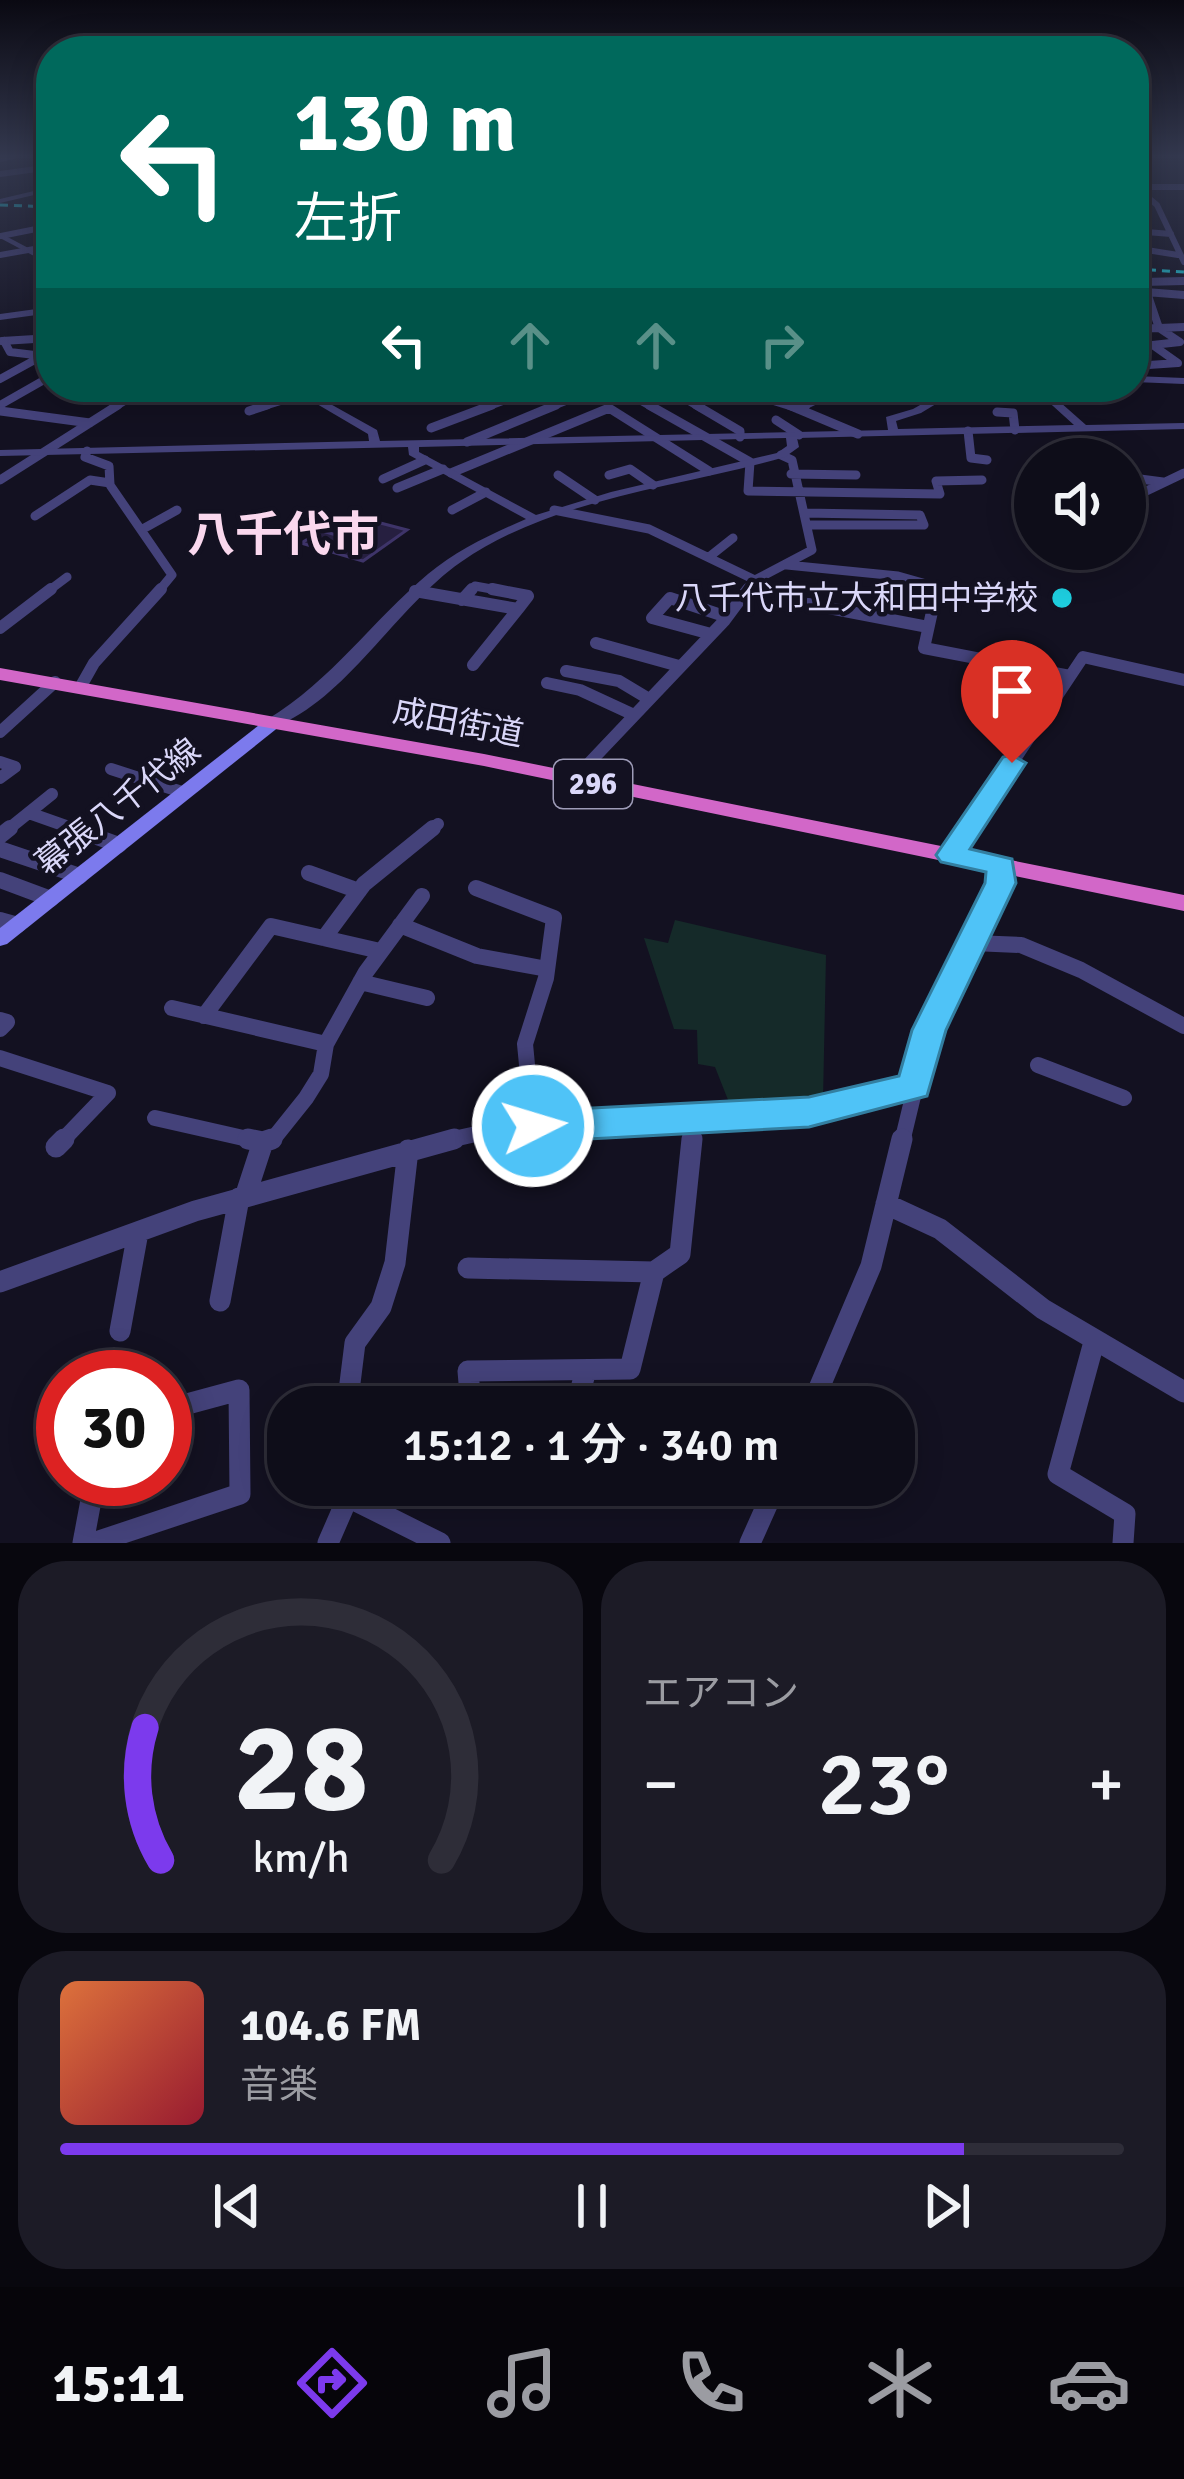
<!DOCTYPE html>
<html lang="ja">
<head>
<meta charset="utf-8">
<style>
  body { margin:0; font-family:Signika,"Noto Sans JP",sans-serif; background:#1c1b26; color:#f1f3f6; height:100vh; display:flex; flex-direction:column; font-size:45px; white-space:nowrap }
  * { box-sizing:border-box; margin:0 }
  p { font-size:39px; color:#9b9ca2 }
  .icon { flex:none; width:66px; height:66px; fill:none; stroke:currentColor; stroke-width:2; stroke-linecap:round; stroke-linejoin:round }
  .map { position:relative; height:1543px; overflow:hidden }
  .side { display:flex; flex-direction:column; gap:18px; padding:18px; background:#08070e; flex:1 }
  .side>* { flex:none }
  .guide { position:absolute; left:36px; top:36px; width:1113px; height:366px; border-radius:48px; box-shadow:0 6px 30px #0003,0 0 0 3px #2e2d38; background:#00695c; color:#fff; overflow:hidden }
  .controls { position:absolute; left:1014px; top:438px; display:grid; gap:24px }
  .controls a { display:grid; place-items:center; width:132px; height:132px; border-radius:50%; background:#0e0d19; box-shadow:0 6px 30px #0003,0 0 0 3px #2e2d38; font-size:60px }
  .speed { position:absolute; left:36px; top:1350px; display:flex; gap:24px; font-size:60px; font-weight:700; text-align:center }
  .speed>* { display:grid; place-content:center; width:156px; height:156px; border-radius:50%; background:#0e0d19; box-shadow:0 6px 30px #0003,0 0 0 3px #2e2d38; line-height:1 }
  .speed .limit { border:18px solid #d22; background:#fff; color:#111 }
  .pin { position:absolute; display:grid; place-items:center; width:102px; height:102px; color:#fff; margin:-123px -51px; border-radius:50% 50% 50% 0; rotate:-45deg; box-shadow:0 0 12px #0007 }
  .pin .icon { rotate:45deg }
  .me { position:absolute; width:132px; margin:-66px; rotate:85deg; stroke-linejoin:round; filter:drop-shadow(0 0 9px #0008) }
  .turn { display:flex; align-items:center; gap:42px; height:252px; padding:0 60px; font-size:54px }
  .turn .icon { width:156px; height:156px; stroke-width:2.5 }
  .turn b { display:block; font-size:84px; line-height:102px }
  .lanes { display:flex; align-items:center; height:114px; padding:0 60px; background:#0003; justify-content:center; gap:60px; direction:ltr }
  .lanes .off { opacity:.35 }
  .big { font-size:90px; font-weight:600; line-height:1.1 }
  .side .widget { flex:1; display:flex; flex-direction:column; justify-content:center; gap:18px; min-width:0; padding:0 42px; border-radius:48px; background:#1c1b26 }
  .side .dial { align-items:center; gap:0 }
  .dial svg { height:312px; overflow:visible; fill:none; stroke:#2e2d38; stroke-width:7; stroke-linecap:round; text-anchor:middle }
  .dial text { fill:#f1f3f6; stroke:none }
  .song { display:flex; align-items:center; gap:36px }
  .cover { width:144px; height:144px; border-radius:18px; background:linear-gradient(135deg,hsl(20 70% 55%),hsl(350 70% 35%)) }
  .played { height:12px; border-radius:6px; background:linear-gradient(90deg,#7c3aed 85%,#2e2d38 85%) }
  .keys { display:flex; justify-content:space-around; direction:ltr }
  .heat { display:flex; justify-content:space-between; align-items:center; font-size:66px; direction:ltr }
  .side .tiles { flex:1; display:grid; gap:18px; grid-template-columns:1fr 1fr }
  .widget:last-child { grid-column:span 2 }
  .trip { position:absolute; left:267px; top:1386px; width:648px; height:120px; border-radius:48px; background:#0e0d19; box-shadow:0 6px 30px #0003,0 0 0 3px #2e2d38; font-weight:600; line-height:120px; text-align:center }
  .tab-bar { display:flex; height:192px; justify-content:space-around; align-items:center; background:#06050a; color:#9b9ca2 }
  .tab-bar .icon { width:84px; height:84px }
  .tab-bar .selected { color:#7c3aed }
  .tab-bar b { font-size:54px; color:#f1f3f6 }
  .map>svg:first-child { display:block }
  .green { fill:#152a29 }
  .building { fill:#261f40; stroke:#3e3469; stroke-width:3 }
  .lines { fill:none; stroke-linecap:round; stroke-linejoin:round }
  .minor-far5 { stroke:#44427a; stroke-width:6 }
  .minor-far4 { stroke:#44427a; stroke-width:8 }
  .minor-far3 { stroke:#44427a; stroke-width:9 }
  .minor-far2 { stroke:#44427a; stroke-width:12 }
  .minor-far1 { stroke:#44427a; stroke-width:16 }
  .minor { stroke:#44427a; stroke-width:21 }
  .tertiary { fill:#44427a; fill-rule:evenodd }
  .secondary { fill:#7c7aed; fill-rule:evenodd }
  .trunk { fill:#d267c8; fill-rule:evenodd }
  .rail { stroke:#1ecdde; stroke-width:3; stroke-dasharray:8 6; stroke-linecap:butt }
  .route { fill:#4fc3f7; stroke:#337fa1; stroke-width:3 }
  .poi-dot { fill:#1ecdde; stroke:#131121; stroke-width:4.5 }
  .labels { text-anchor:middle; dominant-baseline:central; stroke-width:9; stroke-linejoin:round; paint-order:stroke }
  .shield { fill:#131121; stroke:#9e9cb8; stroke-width:3 }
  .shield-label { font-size:30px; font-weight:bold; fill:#dad7f9 }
  .poi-label { font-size:33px; fill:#dad7f9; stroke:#131121; text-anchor:end }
  .street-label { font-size:33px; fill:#dad7f9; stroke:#131121 }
  .far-town-label { font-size:48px; font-weight:bold; fill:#fad8ee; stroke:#131121 }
</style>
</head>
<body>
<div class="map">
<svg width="1184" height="1543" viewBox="0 0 1184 1543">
  <rect width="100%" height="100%" fill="#131121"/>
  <path class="green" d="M675,920L826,955L823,1100L732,1110L715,1067L698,1064L697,1030L674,1029L644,938L668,943Z"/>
  <path class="building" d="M369,520L407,530L363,561L301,543L322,531L344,537Z"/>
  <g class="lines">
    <path class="minor-far5" d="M0,159L13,156
      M1134,164L1147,170L1134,172
      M0,174L51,167
      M1134,186L1157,205L1184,262
      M1137,187H1184
      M1134,231L1171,234
      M1,236L51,226
      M1134,248L1178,255
      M0,255L51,246"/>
    <path class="minor-far4" d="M1134,272H1140L1159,328L1180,342L1134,347
      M1143,282L1184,281
      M1146,292L1184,295
      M1134,329L1184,327
      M2,341L51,338
      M4,341L10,352L51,357
      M1134,366L1178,363L1154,346
      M0,379L42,356
      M211,387L230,396L259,387
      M616,387L654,408
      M665,387L701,408
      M730,387L796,408
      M929,387L948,392
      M0,405L51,376
      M113,408L147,387
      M258,408L303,394L360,387
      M484,408L540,387
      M548,408L578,396L565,387
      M800,408L835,391"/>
    <path class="minor-far3" d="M649,405L750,462L748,491L940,494L936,481L982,480
      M696,405L740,431V437
      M789,405L858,434
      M798,409L806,405
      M0,411L90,423
      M249,411L267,405
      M997,412L1013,413L1015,430
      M776,420L799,435
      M431,428L492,405
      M968,431L971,458L987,460
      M467,442L556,405
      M87,451L85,457L109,466L110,485L172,575L158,592
      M451,473L609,408L709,471
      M791,474L856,475
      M558,475L595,500
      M609,475L630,469L653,485
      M1125,477L1163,482
      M383,479L425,460
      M0,480L118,405
      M397,488L443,469
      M1125,495L1136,496L1184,473
      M452,510L486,492
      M554,510L649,529L755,580
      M804,513L920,515L924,525H808
      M35,516L90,480L110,483
      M141,530L177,510
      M709,557L733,538
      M787,565L898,576L937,587L936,592
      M415,591L422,592
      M47,592L67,577
      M469,592L475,586L508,592
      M746,592L755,580L812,550L792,460L781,455"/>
    <path class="minor-far2" d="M492,589L528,596L518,609
      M937,589L924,648L1070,676
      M415,591L518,609L473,665
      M462,600L472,589
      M808,604L928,627
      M0,628L51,589
      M711,634L652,618L670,598L727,617
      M596,643L679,666
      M566,671L619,681L649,699
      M547,683L580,690L634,715
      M81,686L94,663L161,589
      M0,732L55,682
      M0,762L15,767L0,778
      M111,769L185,793
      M573,780L725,620L748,589
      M29,813L80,831
      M6,831L52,794
      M429,831L438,824
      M967,831L1083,657L1184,680"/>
    <path class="minor-far1" d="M72,828L119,845
      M0,836L10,828
      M0,849L80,876
      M951,855L969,828
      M309,873L359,891
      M0,880L51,899
      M476,888L554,918L546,978L525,1044L533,1127
      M0,920L18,925
      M400,925L477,956L547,969
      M324,938L364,884L433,828
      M973,943L1021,945L1081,970L1184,1026
      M360,982L427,998
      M172,1008L326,1044
      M204,1016L271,926L380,951
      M0,1020L7,1022L0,1029
      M0,1058L108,1093L61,1142
      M1038,1065L1124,1098
      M155,1118L261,1142
      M264,1142L274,1138L306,1098L321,1074L326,1044L366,972L422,896
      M443,1142C560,1109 686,1124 805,1112C841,1108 879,1095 914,1086
      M692,1142L694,1118
      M902,1142L929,1030L1000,883L1001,865"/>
    <path class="minor" d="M248,1139L263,1142
      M56,1147L64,1139
      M245,1197L263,1142L272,1139
      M886,1204L940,1229L1043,1309L1184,1392
      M468,1268L654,1272
      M0,1282L195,1211L454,1139
      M220,1301L239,1198
      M120,1331L138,1232
      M1094,1342L1058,1474L1125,1514L1123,1543
      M347,1407L355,1343L381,1307L395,1263L408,1150
      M471,1407L468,1371L630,1369L654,1272L680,1254L692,1139
      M576,1407L586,1370
      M811,1407L871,1266L902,1139
      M348,1485V1497L440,1543
      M83,1543L95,1479
      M93,1543L240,1494L239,1390L165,1410
      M328,1543L348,1497
      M750,1543L776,1485"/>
    <path class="tertiary" d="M51,187V191L0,203V199Z
      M0,233L51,260V265L0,238Z
      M51,307V313L0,320V314Z
      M1134,376L1184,378V384L1134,382Z
      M288,387H300L377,430L380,441L888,430L886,417L913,409L952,387H964L921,413L896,421L898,429L1074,425L1032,387H1043L1086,425L1184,423V429L797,438L799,447L785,457C677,488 555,497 461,562C396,607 346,700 274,727L268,725L266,722L268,719C332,680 372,621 428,574C457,550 491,534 526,519L409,455L408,447L0,456V450L369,441L368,434ZM786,438L787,446L777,453L611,492L536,515L419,452V447Z"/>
    <path class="secondary" d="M274,717L283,722L280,726L7,944L0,946V928L268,718Z"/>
    <path class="trunk" d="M0,668L484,754L1184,895V911L484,766L0,680Z"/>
    <path class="rail" d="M0,205L51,207
      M1134,269L1184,272"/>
  </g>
  <linearGradient id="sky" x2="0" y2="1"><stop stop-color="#0a0912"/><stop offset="0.42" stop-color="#33384e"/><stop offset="1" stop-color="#33384e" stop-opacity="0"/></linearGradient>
  <rect width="1184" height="372" fill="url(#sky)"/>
  <path class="route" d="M1012,755L1026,763L970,849L1012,859L1016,883L946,1030L927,1096L809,1127L533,1142L520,1137L515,1126L520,1116L533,1111L809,1097L899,1076L912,1030L985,883L986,872L941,862L936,855L1003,757Z"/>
  <circle class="poi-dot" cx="1062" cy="598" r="12"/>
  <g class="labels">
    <rect class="shield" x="554" y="760" width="78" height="48" rx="9"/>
    <g class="shield-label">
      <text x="593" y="784">296</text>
    </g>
    <g class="poi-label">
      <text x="1038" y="598">八千代市立大和田中学校</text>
    </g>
    <g class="street-label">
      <text transform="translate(458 723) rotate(11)">成田街道</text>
      <text transform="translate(118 807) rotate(-38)">幕張八千代線</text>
    </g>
    <g class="far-town-label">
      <text x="283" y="535">八千代市</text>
    </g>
  </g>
</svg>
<div class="controls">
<a><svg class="icon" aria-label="sound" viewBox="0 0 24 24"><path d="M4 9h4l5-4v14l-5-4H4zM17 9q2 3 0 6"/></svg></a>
</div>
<div class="speed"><div class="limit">30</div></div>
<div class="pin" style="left:1012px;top:763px;background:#d93025"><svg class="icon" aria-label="arrive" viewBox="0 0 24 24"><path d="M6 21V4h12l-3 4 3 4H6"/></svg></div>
<svg class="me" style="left:533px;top:1126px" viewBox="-20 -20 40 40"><circle r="17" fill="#4fc3f7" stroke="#fff" stroke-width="3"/><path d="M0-11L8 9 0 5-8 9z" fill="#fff"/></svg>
<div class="trip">15:12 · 1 分 · 340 m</div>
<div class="guide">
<div class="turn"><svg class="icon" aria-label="left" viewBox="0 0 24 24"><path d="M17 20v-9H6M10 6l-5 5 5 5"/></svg><div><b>130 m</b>左折</div></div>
<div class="lanes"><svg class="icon" aria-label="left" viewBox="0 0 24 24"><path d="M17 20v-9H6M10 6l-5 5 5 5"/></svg><svg class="icon off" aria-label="ahead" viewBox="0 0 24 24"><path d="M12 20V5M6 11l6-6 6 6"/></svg><svg class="icon off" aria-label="ahead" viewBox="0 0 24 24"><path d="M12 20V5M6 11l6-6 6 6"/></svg><svg class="icon off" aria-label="right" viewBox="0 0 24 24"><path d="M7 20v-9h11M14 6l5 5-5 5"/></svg></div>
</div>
</div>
<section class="side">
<div class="tiles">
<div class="widget dial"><svg viewBox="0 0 100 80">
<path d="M14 69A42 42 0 1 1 86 69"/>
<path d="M14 69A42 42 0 0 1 10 35" stroke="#7c3aed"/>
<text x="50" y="56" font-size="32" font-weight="700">28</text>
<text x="50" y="72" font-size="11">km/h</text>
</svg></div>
<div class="widget"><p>エアコン</p>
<div class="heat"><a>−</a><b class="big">23°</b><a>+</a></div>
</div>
<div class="widget">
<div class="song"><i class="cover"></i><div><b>104.6 FM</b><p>音楽</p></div></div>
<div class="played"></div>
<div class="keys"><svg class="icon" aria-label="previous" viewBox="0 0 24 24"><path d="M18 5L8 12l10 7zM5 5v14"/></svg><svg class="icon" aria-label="pause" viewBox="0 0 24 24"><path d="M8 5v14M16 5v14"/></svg><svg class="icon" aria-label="next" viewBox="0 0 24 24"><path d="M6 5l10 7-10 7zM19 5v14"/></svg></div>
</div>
</div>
</section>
<nav class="tab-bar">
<b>15:11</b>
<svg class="icon selected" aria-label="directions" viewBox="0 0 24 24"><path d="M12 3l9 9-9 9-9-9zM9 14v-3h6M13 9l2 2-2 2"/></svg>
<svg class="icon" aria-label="music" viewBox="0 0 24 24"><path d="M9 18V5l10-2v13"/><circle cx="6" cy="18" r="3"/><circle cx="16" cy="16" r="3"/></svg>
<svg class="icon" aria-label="phone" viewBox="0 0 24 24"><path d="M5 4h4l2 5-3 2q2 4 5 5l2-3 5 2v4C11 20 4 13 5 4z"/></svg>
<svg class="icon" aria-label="climate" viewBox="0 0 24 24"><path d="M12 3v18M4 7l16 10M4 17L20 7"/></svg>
<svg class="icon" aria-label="car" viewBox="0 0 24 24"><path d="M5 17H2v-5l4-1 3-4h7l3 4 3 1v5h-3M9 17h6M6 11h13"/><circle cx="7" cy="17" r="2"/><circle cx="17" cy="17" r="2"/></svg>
</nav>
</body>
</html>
